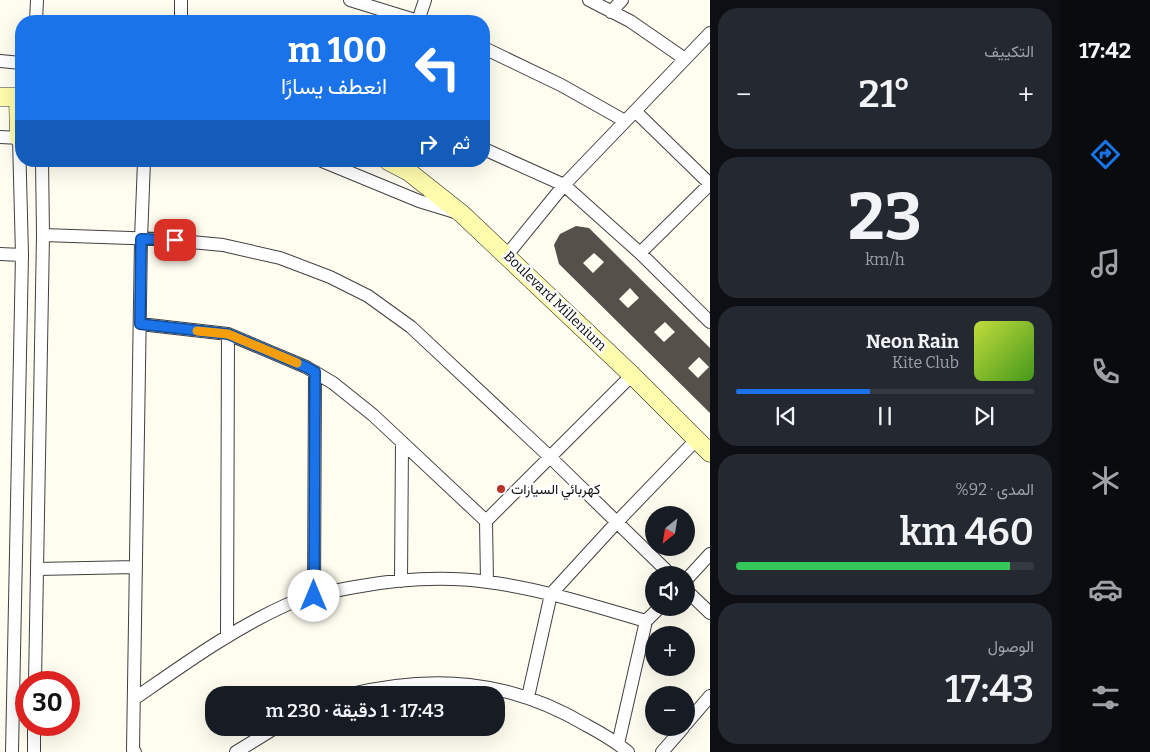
<!DOCTYPE html>
<html lang="ar">
<head>
<meta charset="utf-8">
<style>
  body { margin:0; font-family:Bitter,Vazirmatn,serif; background:#242831; color:#f1f3f6; direction:rtl; height:100vh; display:flex; flex-direction:column; font-size:19px; white-space:nowrap }
  * { box-sizing:border-box; margin:0 }
  p { font-size:16px; color:#9ea1a6 }
  .icon { flex:none; width:28px; height:28px; fill:none; stroke:currentColor; stroke-width:2; stroke-linecap:round; stroke-linejoin:round }
  .map { position:relative; flex:1; overflow:hidden; direction:ltr }
  .drawer { display:flex; flex-direction:column; gap:8px; padding:8px; background:#0d0f14; width:350px }
  .drawer>* { flex:none }
  .hud { position:absolute; left:15px; top:15px; width:475px; height:152px; border-radius:20px; box-shadow:0 5px 20px #0002; direction:rtl; background:#1a73e8; color:#fff; overflow:hidden }
  .needle { width:32px; rotate:210deg }
  .tools { position:absolute; left:645px; top:506px; display:grid; gap:10px }
  .tools a { display:grid; place-items:center; width:50px; height:50px; border-radius:50%; background:#171b24; box-shadow:0 5px 20px #0002; font-size:25px }
  .speed { position:absolute; left:15px; top:671px; display:flex; gap:10px; font-size:25px; font-weight:700; text-align:center }
  .speed>* { display:grid; place-content:center; width:65px; height:65px; border-radius:50%; background:#171b24; box-shadow:0 5px 20px #0002; line-height:1 }
  .speed .limit { border:8px solid #d22; background:#fff; color:#111 }
  .pin { position:absolute; display:grid; place-items:center; width:42px; height:42px; color:#fff; margin:-21px; border-radius:10px; box-shadow:0 2px 8px #0006 }
  .me { position:absolute; width:55px; margin:-28px; rotate:0deg; stroke-linejoin:round; filter:drop-shadow(0 0 4px #0008) }
  .turn { display:flex; align-items:center; gap:18px; height:105px; padding:0 20px; font-size:22px }
  .turn .icon { width:65px; height:65px; stroke-width:2.5 }
  .turn b { display:block; font-size:35px; line-height:42px }
  .then { display:flex; align-items:center; height:48px; padding:0 20px; background:#0003; gap:10px; font-size:19px }
  .big { font-size:38px; font-weight:600; line-height:1.1 }
  .drawer .tile { flex:1; display:flex; flex-direction:column; justify-content:center; gap:8px; min-width:0; padding:0 18px; border-radius:20px; background:#242831 }
  .drawer .dial { align-items:center; gap:0 }
  .dial b { font-size:65px; line-height:1 }
  .song { display:flex; align-items:center; gap:15px }
  .cover { width:60px; height:60px; border-radius:8px; background:linear-gradient(135deg,hsl(70 70% 55%),hsl(100 70% 35%)) }
  .played { height:5px; border-radius:2px; background:linear-gradient(90deg,#1a73e8 45%,#363941 45%) }
  .keys { display:flex; justify-content:space-around; direction:ltr }
  .heat { display:flex; justify-content:space-between; align-items:center; font-size:28px; direction:ltr }
  .charge { height:8px; border-radius:4px; background:linear-gradient(90deg,#34c759 92%,#363941 0) }
  .trip { position:absolute; left:205px; top:686px; width:300px; height:50px; border-radius:20px; background:#171b24; box-shadow:0 5px 20px #0002; font-weight:600; line-height:50px; text-align:center; direction:rtl }
  main { display:flex; flex:1; min-height:0 }
  .menu { display:flex; flex-direction:column; width:90px; justify-content:space-around; align-items:center; background:#090b0e; color:#9ea1a6 }
  .menu .icon { width:35px; height:35px }
  .menu .active { color:#1a73e8 }
  .menu b { font-size:22px; color:#f1f3f6 }
  .map>svg:first-child { display:block }
  .building { fill:#56504b; fill-rule:evenodd }
  .lines { fill:none; stroke-linecap:round; stroke-linejoin:round }
  .minor-casing { stroke:#414141; stroke-width:14 }
  .secondary-casing { stroke:#303030; stroke-width:19 }
  .minor { stroke:#fff; stroke-width:12 }
  .secondary { stroke:#fdfcac; stroke-width:18 }
  .route-casing { stroke:#114b97; stroke-width:12 }
  .route { stroke:#1a73e8; stroke-width:9 }
  .slow { stroke:#f59e0b; stroke-width:9 }
  .poi-dot { fill:#bb3229; stroke:#fff; stroke-width:2 }
  .labels { text-anchor:middle; dominant-baseline:central; stroke-width:5; stroke-linejoin:round; paint-order:stroke }
  .street-label { font-size:14px; fill:#0e0e0e; stroke:#fff }
  .poi-label { font-size:14px; fill:#0e0e0e; stroke:#fff; text-anchor:start }
</style>
</head>
<body>
<main>
<nav class="menu">
<b>17:42</b>
<svg class="icon active" aria-label="directions" viewBox="0 0 24 24"><path d="M12 3l9 9-9 9-9-9zM9 14v-3h6M13 9l2 2-2 2"/></svg>
<svg class="icon" aria-label="music" viewBox="0 0 24 24"><path d="M9 18V5l10-2v13"/><circle cx="6" cy="18" r="3"/><circle cx="16" cy="16" r="3"/></svg>
<svg class="icon" aria-label="phone" viewBox="0 0 24 24"><path d="M5 4h4l2 5-3 2q2 4 5 5l2-3 5 2v4C11 20 4 13 5 4z"/></svg>
<svg class="icon" aria-label="climate" viewBox="0 0 24 24"><path d="M12 3v18M4 7l16 10M4 17L20 7"/></svg>
<svg class="icon" aria-label="car" viewBox="0 0 24 24"><path d="M5 17H2v-5l4-1 3-4h7l3 4 3 1v5h-3M9 17h6M6 11h13"/><circle cx="7" cy="17" r="2"/><circle cx="17" cy="17" r="2"/></svg>
<svg class="icon" aria-label="filters" viewBox="0 0 24 24"><path d="M4 7h16M4 17h16"/><circle cx="9" cy="7" r="2"/><circle cx="15" cy="17" r="2"/></svg>
</nav>
<section class="drawer">
<div class="tile"><p>التكييف</p>
<div class="heat"><a>−</a><b class="big">21°</b><a>+</a></div>
</div>
<div class="tile dial"><b>23</b><p>km/h</p></div>
<div class="tile">
<div class="song"><i class="cover"></i><div><b>Neon Rain</b><p>Kite Club</p></div></div>
<div class="played"></div>
<div class="keys"><svg class="icon" aria-label="previous" viewBox="0 0 24 24"><path d="M18 5L8 12l10 7zM5 5v14"/></svg><svg class="icon" aria-label="pause" viewBox="0 0 24 24"><path d="M8 5v14M16 5v14"/></svg><svg class="icon" aria-label="next" viewBox="0 0 24 24"><path d="M6 5l10 7-10 7zM19 5v14"/></svg></div>
</div>
<div class="tile"><p>المدى · 92%</p><b class="big">460 km</b><div class="charge"></div></div>
<div class="tile"><p>الوصول</p><b class="big">17:43</b></div>
</section>
<div class="map">
<svg width="710" height="752" viewBox="0 0 710 752">
  <rect width="100%" height="100%" fill="#fffdf0"/>
  <path class="building" d="M576,226L589,228L710,348V413L559,264L554,245L556,241L560,234ZM594,253L604,262L593,273L583,263ZM630,288L639,298L628,308L619,299ZM665,322L675,332L664,342L654,332ZM699,357L709,367L698,378L688,368Z"/>
  <g class="lines">
    <g class="minor-casing">
      <path id="minor" d="M350,0L418,21
        M589,0L630,21L685,59
        M611,12L622,0
        M36,21L37,0
        M181,21V0
        M418,21L425,0
        M484,48L561,85L625,121
        M0,61L21,63
        M635,111L710,184
        M0,137L21,138
        M484,149L564,185L640,253L710,322
        M322,161L419,201L455,212
        M43,235L159,239L223,245L280,258L330,277L368,296L411,327L551,458L671,575
        M640,253L710,184
        M0,254L22,255
        M507,255L564,185L710,33
        M140,324L228,334L306,367L333,383L373,415L486,521L632,375
        M486,521L487,582
        M37,569L136,567
        M686,580L710,554
        M401,581L402,442
        M686,590L710,613
        M314,596L315,372
        M227,637L228,334
        M35,682L43,235L42,161
        M346,695C433,674 508,679 586,725C601,733 615,741 628,752
        M528,697L551,594L617,522L696,440
        M134,699C183,665 231,630 286,605C307,596 332,591 355,587C399,579 444,576 488,582C542,589 594,606 646,621
        M686,724L710,696
        M618,744L646,621L659,608
        M12,752L22,255L19,138
        M34,752V725
        M135,752L133,750L141,239L144,161
        M236,752L275,728
        M662,752L683,728"/>
    </g>
    <g class="secondary-casing">
      <path id="secondary" d="M0,97H21
        M18,97L19,138
        M388,161L409,172L462,214L632,375L710,453"/>
    </g>
    <use href="#minor" class="minor"/>
    <use href="#secondary" class="secondary"/>
  </g>
  <g class="lines">
    <g class="route-casing">
      <path id="route" d="M175,240L141,239L140,324L228,334L306,367L315,372L314,596"/>
    </g>
    <use href="#route" class="route"/>
    <path class="slow" d="M197,331L228,334L297,363"/>
  </g>
  <circle class="poi-dot" cx="501" cy="489" r="5"/>
  <g class="labels">
    <g class="street-label">
      <text transform="translate(555 301) rotate(44)">Boulevard Millenium</text>
    </g>
    <g class="poi-label">
      <text x="511" y="489">كهربائي السيارات</text>
    </g>
  </g>
</svg>
<div class="tools">
<a><svg class="needle" viewBox="-14 -14 28 28"><path d="M0-13l5 13h-10z" fill="#e53935"/><path d="M0 13l5-13h-10z" fill="#9ea1a6"/></svg></a>
<a><svg class="icon" aria-label="sound" viewBox="0 0 24 24"><path d="M4 9h4l5-4v14l-5-4H4zM17 9q2 3 0 6"/></svg></a>
<a>+</a>
<a>−</a>
</div>
<div class="speed"><div class="limit">30</div></div>
<div class="pin" style="left:175px;top:240px;background:#d93025"><svg class="icon" aria-label="arrive" viewBox="0 0 24 24"><path d="M6 21V4h12l-3 4 3 4H6"/></svg></div>
<svg class="me" style="left:314px;top:596px" viewBox="-20 -20 40 40"><circle r="19" fill="#fff"/><path d="M0-13L10 11 0 6-10 11z" fill="#1a73e8"/></svg>
<div class="trip">17:43 · 1 دقيقة · 230 m</div>
<div class="hud">
<div class="turn"><svg class="icon" aria-label="left" viewBox="0 0 24 24"><path d="M17 20v-9H6M10 6l-5 5 5 5"/></svg><div><b>100 m</b>انعطف يسارًا</div></div>
<div class="then">ثم<svg class="icon" aria-label="right" viewBox="0 0 24 24"><path d="M7 20v-9h11M14 6l5 5-5 5"/></svg></div>
</div>
</div>
</main>
</body>
</html>
